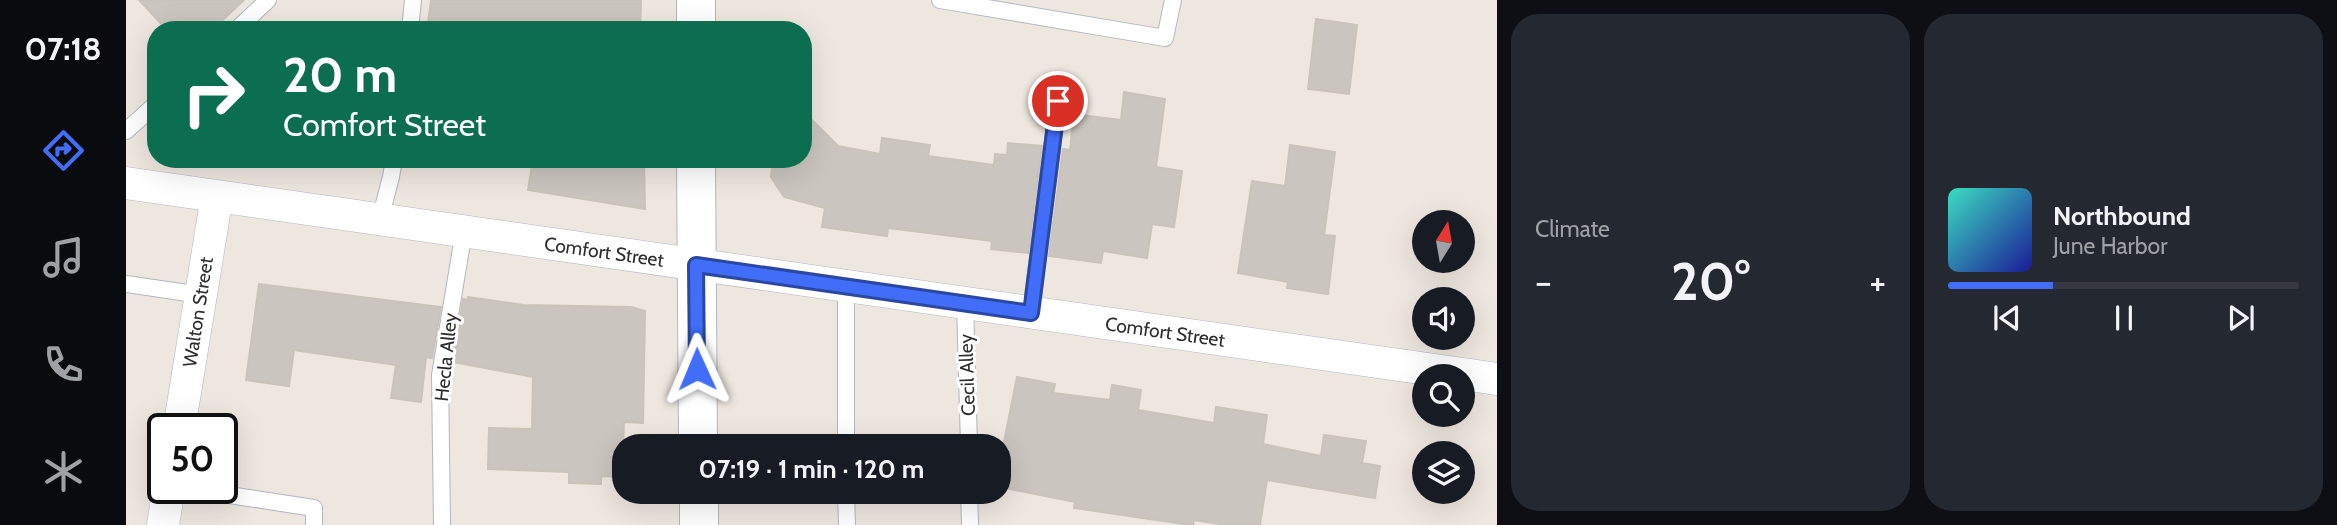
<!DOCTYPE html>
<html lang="en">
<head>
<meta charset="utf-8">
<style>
  body { margin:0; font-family:Cabin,sans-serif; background:#242831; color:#f1f3f6; height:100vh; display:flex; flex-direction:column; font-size:26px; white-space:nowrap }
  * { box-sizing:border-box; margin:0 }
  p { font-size:23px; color:#9ea1a6 }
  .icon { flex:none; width:38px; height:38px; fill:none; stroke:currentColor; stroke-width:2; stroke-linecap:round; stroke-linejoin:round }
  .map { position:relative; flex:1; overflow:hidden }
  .sheet { display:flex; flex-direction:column; gap:14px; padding:14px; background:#0d0f14; width:840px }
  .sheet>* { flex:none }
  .guide { position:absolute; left:21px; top:21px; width:665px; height:147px; border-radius:28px; box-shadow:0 7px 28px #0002; background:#0b6e4f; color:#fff; overflow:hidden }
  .needle { width:46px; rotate:11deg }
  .fabs { position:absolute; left:1286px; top:210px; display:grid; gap:14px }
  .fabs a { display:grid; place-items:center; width:63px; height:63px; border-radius:50%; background:#171b24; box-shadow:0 7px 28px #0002; font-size:35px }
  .speed { position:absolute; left:21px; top:413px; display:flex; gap:14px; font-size:35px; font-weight:700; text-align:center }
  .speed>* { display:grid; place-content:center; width:91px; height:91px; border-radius:50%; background:#171b24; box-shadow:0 7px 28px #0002; line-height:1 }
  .speed .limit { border:4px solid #111; border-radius:10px; background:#fff; color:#111 }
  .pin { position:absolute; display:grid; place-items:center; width:60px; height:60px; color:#fff; margin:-30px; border:4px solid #fff; border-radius:50%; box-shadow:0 2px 7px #0007 }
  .me { position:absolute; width:77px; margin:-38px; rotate:359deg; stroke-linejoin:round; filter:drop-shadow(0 0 5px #0008) }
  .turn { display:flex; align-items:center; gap:24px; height:147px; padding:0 21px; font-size:32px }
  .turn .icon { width:91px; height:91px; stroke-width:2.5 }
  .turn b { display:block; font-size:49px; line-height:60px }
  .big { font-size:52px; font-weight:700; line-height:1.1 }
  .sheet .card { flex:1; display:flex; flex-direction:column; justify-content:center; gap:10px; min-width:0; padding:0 24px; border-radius:28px; background:#242831 }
  .song { display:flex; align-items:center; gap:21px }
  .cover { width:84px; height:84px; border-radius:10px; background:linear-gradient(135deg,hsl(170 70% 55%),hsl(240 70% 35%)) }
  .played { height:7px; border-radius:4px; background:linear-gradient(90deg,#416df9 30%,#363941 30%) }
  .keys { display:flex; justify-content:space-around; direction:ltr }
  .heat { display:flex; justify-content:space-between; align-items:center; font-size:38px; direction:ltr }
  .sheet .tiles { flex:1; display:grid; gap:14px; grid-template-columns:repeat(2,1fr) }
  .trip { position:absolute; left:486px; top:434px; width:399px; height:70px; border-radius:28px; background:#171b24; box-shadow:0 7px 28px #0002; font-weight:700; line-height:70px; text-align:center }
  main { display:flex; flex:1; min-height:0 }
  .menu { display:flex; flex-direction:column; width:126px; justify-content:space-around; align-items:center; background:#090b0e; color:#9ea1a6 }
  .menu .icon { width:49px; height:49px }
  .menu .on { color:#416df9 }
  .menu b { font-size:32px; color:#f1f3f6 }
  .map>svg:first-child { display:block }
  .building { fill:#cac5be; stroke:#cac3b9; stroke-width:2 }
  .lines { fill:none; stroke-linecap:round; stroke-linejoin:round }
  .service-casing { stroke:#b3b6c0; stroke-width:18 }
  .minor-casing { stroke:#b3b6c0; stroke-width:33 }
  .secondary-casing { stroke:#b3b6c0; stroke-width:40 }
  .service { stroke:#fff; stroke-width:16 }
  .minor { stroke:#fff; stroke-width:32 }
  .secondary { stroke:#fff; stroke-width:38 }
  .route-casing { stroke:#2a47a2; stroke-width:18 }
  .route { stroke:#416df9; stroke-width:12 }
  .labels { text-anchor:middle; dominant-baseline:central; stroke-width:6; stroke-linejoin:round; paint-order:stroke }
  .street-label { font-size:19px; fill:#2d2d2d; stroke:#fff }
</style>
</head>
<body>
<main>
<nav class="menu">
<b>07:18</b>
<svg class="icon on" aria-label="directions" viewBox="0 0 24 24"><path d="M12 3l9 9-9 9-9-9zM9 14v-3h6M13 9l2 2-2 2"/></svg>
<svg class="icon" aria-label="music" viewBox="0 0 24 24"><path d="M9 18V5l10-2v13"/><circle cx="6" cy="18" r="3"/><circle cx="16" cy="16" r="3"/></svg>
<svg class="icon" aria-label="phone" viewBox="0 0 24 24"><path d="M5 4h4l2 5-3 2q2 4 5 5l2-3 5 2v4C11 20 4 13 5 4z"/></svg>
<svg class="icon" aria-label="climate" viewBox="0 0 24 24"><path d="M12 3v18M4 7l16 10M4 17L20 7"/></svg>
</nav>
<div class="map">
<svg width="1371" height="525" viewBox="0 0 1371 525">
  <rect width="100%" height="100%" fill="#eee7df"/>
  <path class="building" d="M13,0H118L86,30H41Z
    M305,0H515L514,30H301Z
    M1190,19L1231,25L1223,94L1182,89Z
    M998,92L1039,99L1030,167L1056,171L1048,227L1026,224L1021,258L977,251L975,263L923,256L937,149L944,150L948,114L995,120Z
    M677,111L712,146L754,154L756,138L804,145L802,156L868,165L869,154L881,155L882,143L916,146L902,253L865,249L866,241L762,228L761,236L696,227L699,208L658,197L645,177L647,159H677Z
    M1164,145L1209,152L1198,235L1209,236L1202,294L1161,288L1162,282L1112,273L1126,181L1159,186Z
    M407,159H518L519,209L402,190Z
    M133,284L315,307L306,358L300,357L295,402L265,398L270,365L168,350L163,386L120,380Z
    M342,297L397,305L505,307L519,311L517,423L498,422L496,477L475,476V484L443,483V472L362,469L363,428L406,429L407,377L327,362L337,299L342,300Z
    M891,377L929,384L927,393L984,400L986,385L1015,390L1012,410L1088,423L1090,407L1141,415L1137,444L1195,456L1198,435L1240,441L1236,463L1254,466L1249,498L1141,480L1134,525H1100L1068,520L1067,525H1064L948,508L949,502L873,487V467Z"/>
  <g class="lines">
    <g class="service-casing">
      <path id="service" d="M814,0L1039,38L1047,0
        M110,30L142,0
        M284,30L287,0
        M0,131L30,104
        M254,219L265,177L268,159
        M0,284L75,295
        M720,286V446
        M839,303L843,446
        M905,313L932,101
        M58,488L188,508V525
        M720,492L721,525
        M843,492L844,525
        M316,525L314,375L338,231"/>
    </g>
    <g class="minor-casing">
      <path id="minor" d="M0,183L1371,379
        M53,429L91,196
        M37,525L43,488"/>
    </g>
    <g class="secondary-casing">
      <path id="secondary" d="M570,0V30
        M570,159L572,446
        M573,492V525"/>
    </g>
    <use href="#service" class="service"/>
    <use href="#minor" class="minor"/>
    <use href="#secondary" class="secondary"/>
  </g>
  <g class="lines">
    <g class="route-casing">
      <path id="route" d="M571,369L570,265L905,313L932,101"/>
    </g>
    <use href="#route" class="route"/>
  </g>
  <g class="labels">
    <g class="street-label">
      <text transform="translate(478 252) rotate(8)">Comfort Street</text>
      <text transform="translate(72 312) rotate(-81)">Walton Street</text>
      <text transform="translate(1039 332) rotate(8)">Comfort Street</text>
      <text transform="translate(320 357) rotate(-84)">Hecla Alley</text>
      <text transform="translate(841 375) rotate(-92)">Cecil Alley</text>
    </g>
  </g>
</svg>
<div class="fabs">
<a><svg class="needle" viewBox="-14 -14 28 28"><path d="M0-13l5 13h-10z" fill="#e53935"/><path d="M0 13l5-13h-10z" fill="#9ea1a6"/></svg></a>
<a><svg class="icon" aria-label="sound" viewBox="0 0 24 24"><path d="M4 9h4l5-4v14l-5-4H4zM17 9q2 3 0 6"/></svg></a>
<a><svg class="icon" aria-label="search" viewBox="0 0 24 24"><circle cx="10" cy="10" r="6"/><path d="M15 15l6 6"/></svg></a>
<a><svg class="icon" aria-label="layers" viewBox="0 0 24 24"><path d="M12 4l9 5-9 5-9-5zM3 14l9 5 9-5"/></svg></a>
</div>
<div class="speed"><div class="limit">50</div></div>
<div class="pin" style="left:932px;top:101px;background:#d93025"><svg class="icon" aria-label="arrive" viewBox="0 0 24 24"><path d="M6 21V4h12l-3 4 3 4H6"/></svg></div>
<svg class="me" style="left:571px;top:369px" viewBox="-20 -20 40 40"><path d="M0-17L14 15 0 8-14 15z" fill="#416df9" stroke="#fff" stroke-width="4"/></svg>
<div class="trip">07:19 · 1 min · 120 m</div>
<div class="guide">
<div class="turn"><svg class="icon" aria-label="right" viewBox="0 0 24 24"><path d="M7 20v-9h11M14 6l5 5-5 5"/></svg><div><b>20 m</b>Comfort Street</div></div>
</div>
</div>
<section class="sheet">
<div class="tiles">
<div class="card"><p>Climate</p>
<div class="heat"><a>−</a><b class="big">20°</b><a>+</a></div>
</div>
<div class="card">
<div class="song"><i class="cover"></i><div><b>Northbound</b><p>June Harbor</p></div></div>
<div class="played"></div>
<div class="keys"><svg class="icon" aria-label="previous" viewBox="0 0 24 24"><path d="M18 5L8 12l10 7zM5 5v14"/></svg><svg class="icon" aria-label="pause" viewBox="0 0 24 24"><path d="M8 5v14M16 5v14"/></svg><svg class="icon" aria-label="next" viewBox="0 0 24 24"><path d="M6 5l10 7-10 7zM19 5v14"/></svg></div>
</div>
</div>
</section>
</main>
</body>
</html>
